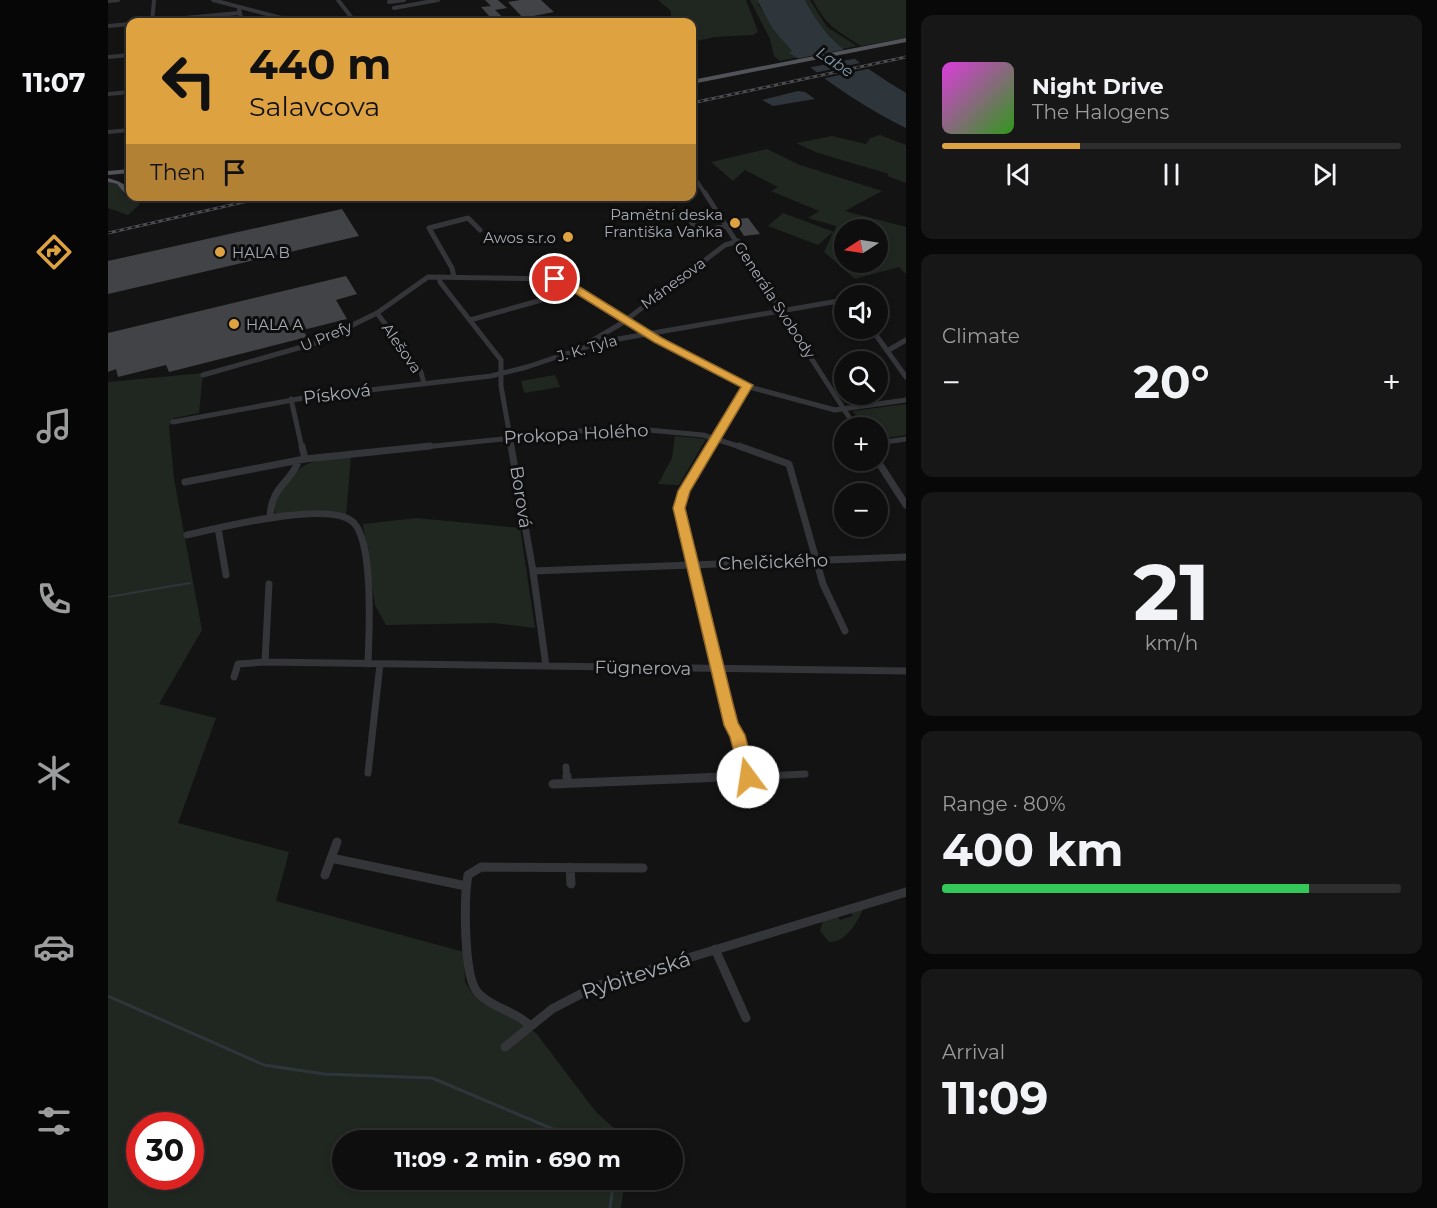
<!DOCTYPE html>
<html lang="en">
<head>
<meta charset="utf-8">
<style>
  body { margin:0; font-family:Montserrat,sans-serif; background:#171718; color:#f1f3f6; height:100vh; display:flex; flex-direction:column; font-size:22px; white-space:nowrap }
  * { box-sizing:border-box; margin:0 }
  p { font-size:20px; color:#9b9c9e }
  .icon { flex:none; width:33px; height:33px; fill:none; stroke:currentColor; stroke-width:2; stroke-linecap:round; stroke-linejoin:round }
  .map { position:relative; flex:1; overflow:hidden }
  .side { display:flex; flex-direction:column; gap:15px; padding:15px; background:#080808; width:531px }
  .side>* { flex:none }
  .banner { position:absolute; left:18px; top:18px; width:570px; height:183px; border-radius:12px; box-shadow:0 3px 9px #0003,0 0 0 2px #2e2e2f; background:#dfa241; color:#111; overflow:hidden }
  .needle { width:39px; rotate:258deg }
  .controls { position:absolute; left:726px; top:219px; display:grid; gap:12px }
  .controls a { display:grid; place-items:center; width:54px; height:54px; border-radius:50%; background:#0e0e0f; box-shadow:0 3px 9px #0003,0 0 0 2px #2e2e2f; font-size:30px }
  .speed { position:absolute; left:18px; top:1112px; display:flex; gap:12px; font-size:30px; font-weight:700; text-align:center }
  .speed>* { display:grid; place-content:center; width:78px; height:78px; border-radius:50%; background:#0e0e0f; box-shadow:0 3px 9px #0003,0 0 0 2px #2e2e2f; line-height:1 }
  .speed .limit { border:9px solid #d22; background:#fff; color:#111 }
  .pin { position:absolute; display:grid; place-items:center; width:51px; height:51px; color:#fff; margin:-26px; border:3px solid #fff; border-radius:50%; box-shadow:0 2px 6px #0007 }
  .me { position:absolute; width:66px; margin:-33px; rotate:346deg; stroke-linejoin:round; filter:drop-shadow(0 0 4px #0008) }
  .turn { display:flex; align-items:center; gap:21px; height:126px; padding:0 24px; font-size:27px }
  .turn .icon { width:78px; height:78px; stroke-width:2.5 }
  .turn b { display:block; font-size:42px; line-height:51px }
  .then { display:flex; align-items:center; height:57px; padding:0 24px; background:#0003; gap:12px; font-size:22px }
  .big { font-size:45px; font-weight:700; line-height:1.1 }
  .side .tile { flex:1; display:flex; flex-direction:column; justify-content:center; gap:9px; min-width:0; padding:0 21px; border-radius:12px; background:#171718 }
  .side .dial { align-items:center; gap:0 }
  .dial b { font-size:78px; line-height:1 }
  .song { display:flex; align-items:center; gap:18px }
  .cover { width:72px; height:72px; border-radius:9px; background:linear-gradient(135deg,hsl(300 70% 55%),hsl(110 70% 35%)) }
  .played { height:6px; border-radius:3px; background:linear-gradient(90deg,#dfa241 30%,#2e2e2f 30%) }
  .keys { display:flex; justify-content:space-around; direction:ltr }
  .heat { display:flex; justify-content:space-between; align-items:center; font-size:33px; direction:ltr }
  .charge { height:9px; border-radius:4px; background:linear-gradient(90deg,#34c759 80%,#2e2e2f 0) }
  .trip { position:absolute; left:224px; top:1130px; width:351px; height:60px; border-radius:30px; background:#0e0e0f; box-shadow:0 3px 9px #0003,0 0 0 2px #2e2e2f; font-weight:700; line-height:60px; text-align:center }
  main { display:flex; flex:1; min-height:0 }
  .menu { display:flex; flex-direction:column; width:108px; justify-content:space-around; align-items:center; background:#060606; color:#9b9c9e }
  .menu .icon { width:42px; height:42px }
  .menu .active { color:#dfa241 }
  .menu b { font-size:27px; color:#f1f3f6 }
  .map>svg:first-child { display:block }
  .green { fill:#202720; fill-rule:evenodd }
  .water { fill:#2e363c }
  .pier { fill:#131314 }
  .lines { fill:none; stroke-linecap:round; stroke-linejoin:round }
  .stream-far1 { stroke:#2e363c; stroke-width:2 }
  .stream { stroke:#2e363c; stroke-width:3 }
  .building { fill:#424347 }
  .minor-far3 { stroke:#343539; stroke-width:4 }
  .minor-far2 { stroke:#343539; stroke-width:5 }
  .minor-far1 { stroke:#343539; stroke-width:7 }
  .minor { stroke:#343539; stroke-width:9 }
  .primary { fill:#515358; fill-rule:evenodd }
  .rail-casing { stroke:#4c4d52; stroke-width:3 }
  .rail { stroke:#0e0e0f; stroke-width:1.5; stroke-dasharray:4; stroke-linecap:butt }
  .route { fill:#dfa241; stroke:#91692a; stroke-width:1.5 }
  .poi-dot { fill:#dfa241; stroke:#0e0e0f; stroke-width:2 }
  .labels { text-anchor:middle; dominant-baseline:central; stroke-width:6; stroke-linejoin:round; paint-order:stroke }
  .far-poi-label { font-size:15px; fill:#a6abb3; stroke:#0e0e0f; text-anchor:end }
  .far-street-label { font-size:15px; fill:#a6abb3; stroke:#0e0e0f }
  .far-water-label { font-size:16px; font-style:italic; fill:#8099ab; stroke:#0e0e0f }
  .street-label { font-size:18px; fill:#a6abb3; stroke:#0e0e0f }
  .near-street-label { font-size:21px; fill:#a6abb3; stroke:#0e0e0f }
</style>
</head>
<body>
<main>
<nav class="menu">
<b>11:07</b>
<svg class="icon active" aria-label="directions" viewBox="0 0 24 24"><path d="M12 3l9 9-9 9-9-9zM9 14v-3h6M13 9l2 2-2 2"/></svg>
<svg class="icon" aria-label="music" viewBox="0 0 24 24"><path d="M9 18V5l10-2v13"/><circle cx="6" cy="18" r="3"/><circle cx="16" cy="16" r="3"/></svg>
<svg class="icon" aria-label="phone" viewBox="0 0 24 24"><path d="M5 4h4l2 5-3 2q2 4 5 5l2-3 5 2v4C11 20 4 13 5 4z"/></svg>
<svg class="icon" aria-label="climate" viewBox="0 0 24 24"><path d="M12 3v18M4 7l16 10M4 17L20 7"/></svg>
<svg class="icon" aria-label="car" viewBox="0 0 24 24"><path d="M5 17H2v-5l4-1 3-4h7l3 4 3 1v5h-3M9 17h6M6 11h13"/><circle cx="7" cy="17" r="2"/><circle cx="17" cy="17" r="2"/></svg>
<svg class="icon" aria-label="filters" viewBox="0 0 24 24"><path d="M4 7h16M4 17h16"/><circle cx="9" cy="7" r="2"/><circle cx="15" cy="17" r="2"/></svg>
</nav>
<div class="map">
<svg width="798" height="1208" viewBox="0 0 798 1208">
  <rect width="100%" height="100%" fill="#131314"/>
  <path class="green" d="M550,0H638L650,32L645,35L606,37L584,42V22H558L563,18V11Z
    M642,0H649L651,6L684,51V55L691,57L672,61L666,56L662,39Z
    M697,0H702L719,27L749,46L734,49L706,18Z
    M705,0H798V38L753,46C732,32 718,27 705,0Z
    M772,135L798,145V183L779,176L781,174L710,153L688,143L724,136L758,144L762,138Z
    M659,149L692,165L774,191L737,211L798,227V274L791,267L747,279L716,252L725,232L710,245L660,226L675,213L726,232L728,226L700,218L711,211L663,191L670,187L637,170L625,181L603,162ZM736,230H770V262H736Z
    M0,182L11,185L17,196L30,202L32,204L20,215L0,208Z
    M95,373L91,413L66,418L61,426L66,479L94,630L51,704L108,718L70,823L181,852L168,901L356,952L357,982L365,995L428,1033L488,1112L519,1140H234V1179H517L513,1208H0V382ZM32,1125H82V1176H32Z
    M447,375L452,387L416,393L413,381Z
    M798,404V435L770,439V428L756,427L745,411Z
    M567,436L598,439L571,485L550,484L564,458Z
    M243,456L238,516L167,514L166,500C196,460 193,462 243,456Z
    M309,518L412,528L427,628L386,623L278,625L267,605L255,524Z
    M755,909C750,922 737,943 721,942L712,931L715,921L730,917L732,920L745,916L743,913Z"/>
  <path class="water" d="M649,0H697C718,44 758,68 798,93V128C771,115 744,98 720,81C707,71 695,61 681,53L684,51L665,29Z
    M690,91L697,92L707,99L665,106L654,100Z"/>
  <path class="pier" d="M739,49L750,58L699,68L687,59Z
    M756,62L764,68L713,79L706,73Z"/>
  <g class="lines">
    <path class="stream-far1" d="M0,597L82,583"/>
    <path class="stream" d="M0,996L156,1065L216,1074L324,1078L471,1140
      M502,1208L506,1179"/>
  </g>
  <path class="building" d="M377,0H390L399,8L387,10L400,22H370L369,19L382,17L373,7L383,6Z
    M412,0H433L446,12L415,18L400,2Z
    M234,209L251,236L0,294V261Z
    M640,218L652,234L636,236L627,222L630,221L628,219Z
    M238,276L249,294L228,300L239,319L195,330L199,337L61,372L58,365L10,377L8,369L0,372V333Z"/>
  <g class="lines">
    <path class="minor-far3" d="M105,0L189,22
      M230,0L247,22
      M0,1L10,0
      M281,2L296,0
      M286,8L330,0
      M131,9L134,22
      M33,22L131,13
      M44,22L46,0
      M0,26L22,24
      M0,57L22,55
      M0,94L22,92
      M0,132L22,130
      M584,174L598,195"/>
    <path class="minor-far2" d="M597,193L748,428
      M24,196H45
      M503,200L508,196
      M564,214L598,230L619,226
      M331,277L332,282L393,360V386L404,448
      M346,277L344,268L321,228L360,218L372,230
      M269,313L313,372L316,384
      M362,320L469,290
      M763,328L798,377
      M482,342L514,323L617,245L630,241
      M779,351L798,340
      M95,375L208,343L269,313L320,277L447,279L455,281L550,340L645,388L727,410L798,400
      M183,399L194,448
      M65,422L201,397L383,376L419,367L493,342L736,300
      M770,443L798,439
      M307,448L482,430H540L595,435L636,448
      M602,448L639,385"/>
    <path class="minor-far1" d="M194,446L197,459
      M403,446L425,571L438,666
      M603,446L576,491L571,508L622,722L630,735L640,777L613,778
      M631,446L681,464L715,584L737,631
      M769,460L798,505
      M77,482L197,459L322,446
      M162,518C163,485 182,485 191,460
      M110,528L118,575
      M79,535C110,528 223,499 246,523C266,545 261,634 260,664
      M425,571L798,557
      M157,662L161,584
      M126,677L130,664L157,662L798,671
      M458,767L459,778
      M260,773L272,664
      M640,777L697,774"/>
    <path class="minor" d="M459,776V783
      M640,777L650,776
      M445,784L640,776
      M223,858L358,886
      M462,867L463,884
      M217,875L229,842
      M607,949L638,1018
      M421,1025C407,1011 384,1008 370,993C355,977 356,897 360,875L373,867L535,868
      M397,1047L444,1009L488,986L798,892"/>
    <path class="primary" d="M798,38V42L584,84V80Z
      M22,169V173L0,175V171Z
      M0,178C11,181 20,184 22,195H18L9,184L0,182Z"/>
    <g class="rail-casing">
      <path id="rail" d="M584,103L798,57
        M0,233L162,196"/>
    </g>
    <use href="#rail" class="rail"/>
  </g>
  <path class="route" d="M447,276L459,279L554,338L645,385L582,491L577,508L625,704L630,723L637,735L648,777L645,782L640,784L634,782L622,737L616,725L565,508L570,491L633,387L546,342L451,283L444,281V277Z"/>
  <g class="poi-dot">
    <circle cx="627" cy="223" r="6"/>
    <circle cx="460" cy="237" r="6"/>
    <circle cx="112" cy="252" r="6"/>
    <circle cx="126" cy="324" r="6"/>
  </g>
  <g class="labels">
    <g class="far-poi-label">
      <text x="615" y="214">Pamětní deska<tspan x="615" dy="17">Františka Vaňka</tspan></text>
      <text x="448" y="237">Awos s.r.o</text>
      <text x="124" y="252" text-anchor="start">HALA B</text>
      <text x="138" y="324" text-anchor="start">HALA A</text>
    </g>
    <g class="far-street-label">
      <text transform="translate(565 283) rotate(-36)">Mánesova</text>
      <text transform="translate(667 300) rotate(57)">Generála Svobody</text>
      <text transform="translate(218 336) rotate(-23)">U Prefy</text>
      <text transform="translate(294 348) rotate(55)">Alešova</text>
      <text transform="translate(479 348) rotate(-16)">J. K. Tyla</text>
    </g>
    <g class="far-water-label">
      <text transform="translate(727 62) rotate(34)">Labe</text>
    </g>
    <g class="street-label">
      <text transform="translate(229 394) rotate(-7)">Písková</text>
      <text transform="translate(468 434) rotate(-3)">Prokopa Holého</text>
      <text transform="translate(413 497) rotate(81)">Borová</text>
      <text transform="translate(665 562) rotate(-2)">Chelčického</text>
      <text transform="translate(535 668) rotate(1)">Fügnerova</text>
    </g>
    <g class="near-street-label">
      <text transform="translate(528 975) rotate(-18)">Rybitevská</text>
    </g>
  </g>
</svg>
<div class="controls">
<a><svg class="needle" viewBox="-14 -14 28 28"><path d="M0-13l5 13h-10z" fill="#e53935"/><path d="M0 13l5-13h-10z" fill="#9b9c9e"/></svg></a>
<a><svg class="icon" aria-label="sound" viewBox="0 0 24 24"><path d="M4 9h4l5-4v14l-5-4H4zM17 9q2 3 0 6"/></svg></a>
<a><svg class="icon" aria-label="search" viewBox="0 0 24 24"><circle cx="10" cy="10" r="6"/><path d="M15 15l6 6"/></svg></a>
<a>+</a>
<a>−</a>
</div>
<div class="speed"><div class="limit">30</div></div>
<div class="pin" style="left:447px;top:279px;background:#d93025"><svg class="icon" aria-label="arrive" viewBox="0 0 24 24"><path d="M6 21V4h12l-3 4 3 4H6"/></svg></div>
<svg class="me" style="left:640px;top:777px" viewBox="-20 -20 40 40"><circle r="19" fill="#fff"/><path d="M0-13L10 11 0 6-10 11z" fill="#dfa241"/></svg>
<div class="trip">11:09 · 2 min · 690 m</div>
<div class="banner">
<div class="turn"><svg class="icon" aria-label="left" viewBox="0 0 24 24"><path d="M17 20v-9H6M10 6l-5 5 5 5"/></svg><div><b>440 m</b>Salavcova</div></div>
<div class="then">Then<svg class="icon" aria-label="arrive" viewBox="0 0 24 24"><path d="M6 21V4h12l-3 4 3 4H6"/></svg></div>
</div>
</div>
<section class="side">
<div class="tile">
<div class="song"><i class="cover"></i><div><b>Night Drive</b><p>The Halogens</p></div></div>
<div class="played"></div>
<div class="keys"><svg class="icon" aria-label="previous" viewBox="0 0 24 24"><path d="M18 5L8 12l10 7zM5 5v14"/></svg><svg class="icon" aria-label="pause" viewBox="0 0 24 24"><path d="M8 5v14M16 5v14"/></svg><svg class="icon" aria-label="next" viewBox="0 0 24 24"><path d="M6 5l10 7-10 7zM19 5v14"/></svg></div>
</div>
<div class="tile"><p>Climate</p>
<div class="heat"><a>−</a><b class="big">20°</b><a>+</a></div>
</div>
<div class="tile dial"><b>21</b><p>km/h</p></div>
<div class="tile"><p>Range · 80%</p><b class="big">400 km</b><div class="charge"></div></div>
<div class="tile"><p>Arrival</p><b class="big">11:09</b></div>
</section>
</main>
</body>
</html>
